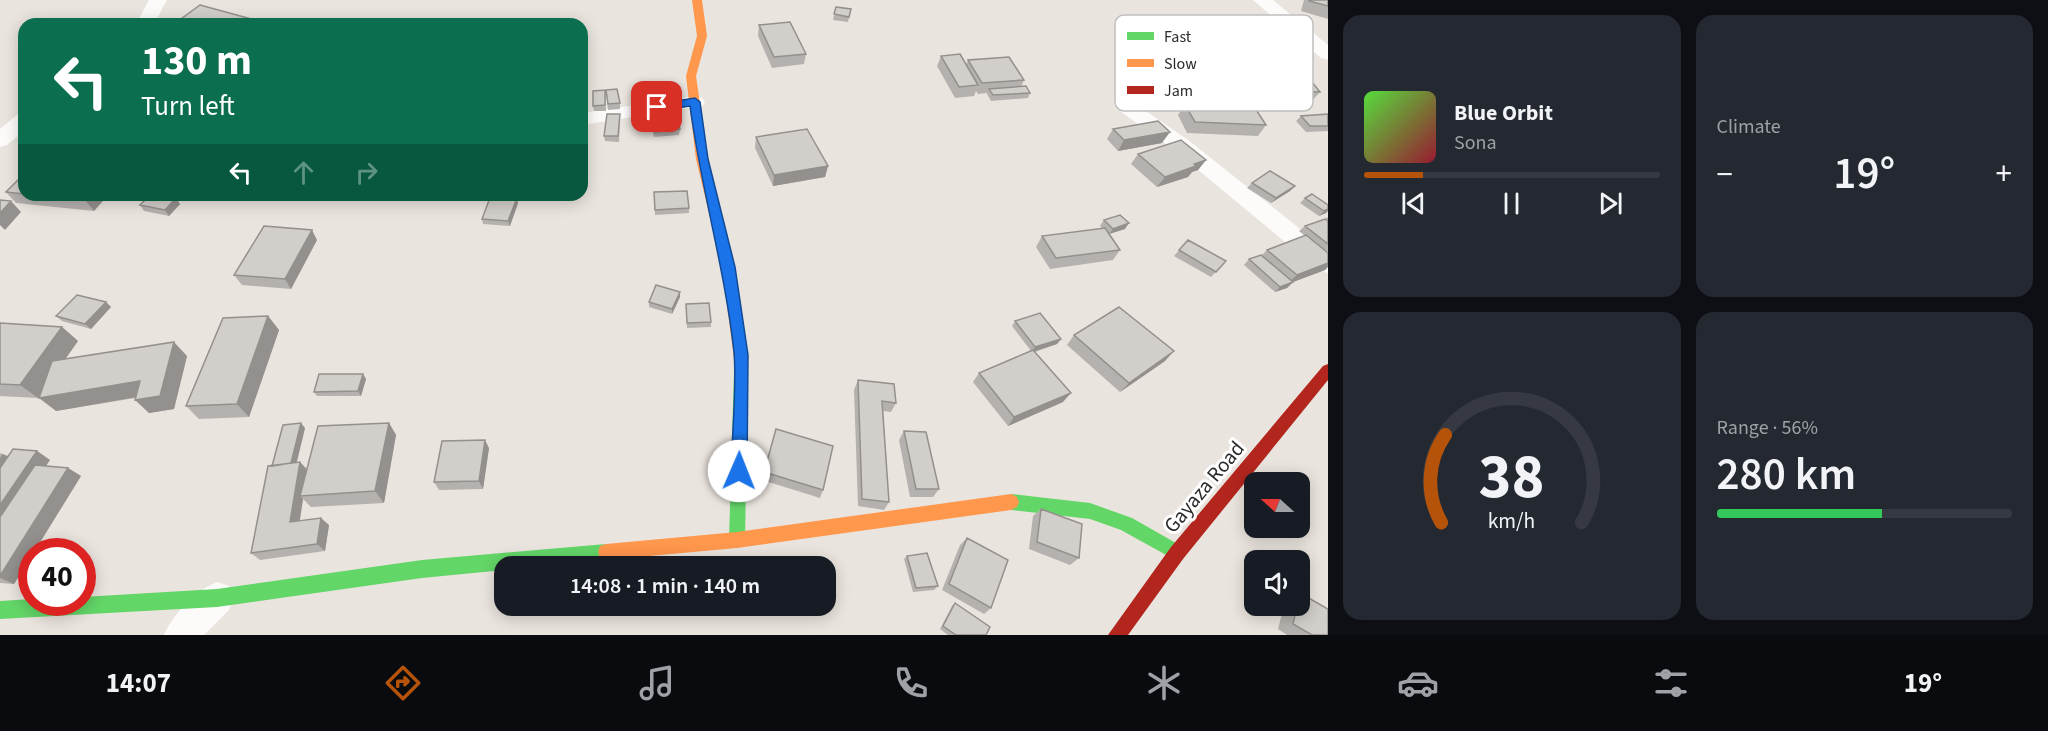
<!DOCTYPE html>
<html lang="en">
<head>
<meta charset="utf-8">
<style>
  body { margin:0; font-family:"Source Sans 3",sans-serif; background:#242831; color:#f1f3f6; height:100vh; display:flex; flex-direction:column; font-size:22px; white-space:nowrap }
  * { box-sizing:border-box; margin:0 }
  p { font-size:20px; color:#9ea1a6 }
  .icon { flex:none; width:33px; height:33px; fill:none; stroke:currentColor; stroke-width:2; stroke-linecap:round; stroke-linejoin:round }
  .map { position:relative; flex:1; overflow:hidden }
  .side { display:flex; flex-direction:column; gap:15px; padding:15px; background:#0d0f14; width:720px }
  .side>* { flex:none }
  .top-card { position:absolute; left:18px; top:18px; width:570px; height:183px; border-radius:18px; box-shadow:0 3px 15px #0003; background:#0b6e4f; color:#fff; overflow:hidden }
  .needle { width:39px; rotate:291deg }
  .controls { position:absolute; left:1244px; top:472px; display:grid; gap:12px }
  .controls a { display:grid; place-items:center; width:66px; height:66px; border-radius:12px; background:#171b24; box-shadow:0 3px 15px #0003; font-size:30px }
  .speed { position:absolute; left:18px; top:538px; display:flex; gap:12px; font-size:30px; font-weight:700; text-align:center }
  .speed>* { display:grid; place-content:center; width:78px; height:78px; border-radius:50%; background:#171b24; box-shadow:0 3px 15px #0003; line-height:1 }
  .speed .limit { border:9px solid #d22; background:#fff; color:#111 }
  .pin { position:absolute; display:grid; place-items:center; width:51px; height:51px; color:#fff; margin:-26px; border-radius:12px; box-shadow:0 3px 9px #0006 }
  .me { position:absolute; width:66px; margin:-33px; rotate:1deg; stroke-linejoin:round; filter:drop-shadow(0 0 4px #0008) }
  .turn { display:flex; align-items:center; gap:21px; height:126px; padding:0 24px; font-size:27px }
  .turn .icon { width:78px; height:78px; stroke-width:2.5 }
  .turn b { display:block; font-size:42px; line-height:51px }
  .lanes { display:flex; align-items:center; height:57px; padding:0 24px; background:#0003; justify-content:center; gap:30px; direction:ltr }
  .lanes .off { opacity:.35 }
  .big { font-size:45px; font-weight:600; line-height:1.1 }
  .side .tile { flex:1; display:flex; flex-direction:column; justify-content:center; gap:9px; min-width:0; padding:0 21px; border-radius:18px; background:#242831 }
  .side .dial { align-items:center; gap:0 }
  .dial svg { height:156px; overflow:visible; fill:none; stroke:#363941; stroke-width:7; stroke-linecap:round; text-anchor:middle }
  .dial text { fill:#f1f3f6; stroke:none }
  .song { display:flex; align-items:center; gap:18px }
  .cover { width:72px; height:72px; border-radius:9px; background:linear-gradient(135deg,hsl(110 70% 55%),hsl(350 70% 35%)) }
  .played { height:6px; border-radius:3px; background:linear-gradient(90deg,#b45309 20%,#363941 20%) }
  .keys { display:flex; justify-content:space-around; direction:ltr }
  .heat { display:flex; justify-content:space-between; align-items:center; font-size:33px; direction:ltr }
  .charge { height:9px; border-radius:4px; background:linear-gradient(90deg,#34c759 56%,#363941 0) }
  .side .tiles { flex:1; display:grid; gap:15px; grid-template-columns:repeat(2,1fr) }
  .trip { position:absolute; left:494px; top:556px; width:342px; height:60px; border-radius:18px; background:#171b24; box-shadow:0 3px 15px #0003; font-weight:600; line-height:60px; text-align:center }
  .dock { display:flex; height:96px; justify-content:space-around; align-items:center; background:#090b0e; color:#9ea1a6 }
  .dock .icon { width:42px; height:42px }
  .dock .current { color:#b45309 }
  .dock b { font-size:27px; color:#f1f3f6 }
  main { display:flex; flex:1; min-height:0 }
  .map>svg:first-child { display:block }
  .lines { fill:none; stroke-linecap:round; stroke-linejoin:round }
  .street { fill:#fcfbfa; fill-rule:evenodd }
  .fast { fill:#63d668; fill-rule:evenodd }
  .slow { fill:#ff974d; fill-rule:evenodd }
  .jam { fill:#b3261e; fill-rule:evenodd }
  .wall { fill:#b5b1ae }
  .shaded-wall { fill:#93908d }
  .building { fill:#d2ceca; stroke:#93908d; stroke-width:1.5 }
  .route { fill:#1a73e8; stroke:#114b97; stroke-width:1.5 }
  .labels { text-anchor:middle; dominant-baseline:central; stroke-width:6; stroke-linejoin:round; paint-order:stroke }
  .street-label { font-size:21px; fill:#2a2a2a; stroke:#fff }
  .key { fill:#fff; stroke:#bfbfbf; stroke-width:1.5 }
  .key-label { font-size:16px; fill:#2a2a2a }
</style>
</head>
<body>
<main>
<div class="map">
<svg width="1328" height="635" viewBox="0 0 1328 635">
  <rect width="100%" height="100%" fill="#eae4de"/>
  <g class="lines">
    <path class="street" d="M149,0H167L154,24H136Z
      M1253,0H1273L1328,45V60L1321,58Z
      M695,96L702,98L705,102L702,106L582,125V113Z
      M1124,99L1131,101L1188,140L1328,251V273L1319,270L1174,150L1117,109L1114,105L1117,101Z
      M24,114V131L7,145L0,147V129L17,115Z
      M217,582L229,586L233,598L229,610L204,635H164C173,614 196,590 217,582Z"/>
    <path class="fast" d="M741,364L746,366L748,370L745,540L743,546L737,548L731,546L729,540L734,370L736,366Z
      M1011,494L1090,503L1132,518L1183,547L1185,553L1183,559L1177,561L1121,530L1090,519L1011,510L1005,507L1003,502L1005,497Z
      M606,544L612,546L614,552L612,558L606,560L535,567H504V570L422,578L217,607L0,619V601L32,599V603H82V597L217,589L422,560Z"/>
    <path class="slow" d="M692,0H702L707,36L696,76L708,159L734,267L748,355L746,374L741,376L736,374L722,267L696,159L686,76L697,36Z
      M1011,494L1017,497L1019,502L1017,507L1011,510L737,548L606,560L600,558L598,552L600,546L606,544L737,532Z"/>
    <path class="jam" d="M1328,364V380L1183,559L1128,635H1108L1171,547L1323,366Z"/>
  </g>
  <path class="wall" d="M1304,0H1328V19L1301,11Z
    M836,7L851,9L848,22L833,20Z
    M181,19L257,24H184Z
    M759,25L806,54L804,64L772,68L758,36Z
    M941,56L966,65L968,60L1024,80L1021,87L1030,93L1028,98L991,101L987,94V93L978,94L976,91L974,96L955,98L937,66Z
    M1220,58L1239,65L1235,70H1221L1216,64Z
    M1265,65L1320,92L1311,102H1276L1257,75Z
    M1126,71L1203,83L1196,94L1134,99L1120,82Z
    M1240,72L1269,97L1265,102L1250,101L1236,78Z
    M605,90L606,111H594L593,106Z
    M606,90L620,103V109L608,110Z
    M1185,105L1266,125L1258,136L1187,133L1178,115Z
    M650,112L680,129L679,135L654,137L650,118Z
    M1328,114V131L1306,132L1296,121L1301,116Z
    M620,120L619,142L605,141L604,136Z
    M1113,129L1162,143L1118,151L1107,139Z
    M756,137L828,166L825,177L773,186L755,148Z
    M1138,154L1206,160L1198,170L1192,172L1188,177L1157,187L1131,164Z
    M24,174V195H108L94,211L16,203L6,192Z
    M1252,183L1290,191L1271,203L1247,188Z
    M654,192L689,208V213L655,215Z
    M1312,194L1326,213L1319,216L1300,203L1305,198Z
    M176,198L180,204L169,216L144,211L140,205Z
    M518,203L510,226L483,224L482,219Z
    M1328,217V251L1327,252L1325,270L1293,282L1287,288L1275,292L1244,265L1249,259L1261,256L1267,250L1305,236L1299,231L1305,226L1325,219Z
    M1104,220L1125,229L1109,234L1120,250L1113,260L1050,269L1036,247L1042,236L1103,229L1100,226Z
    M317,240L291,289L242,285L234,275Z
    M1188,240L1226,261L1211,277L1174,256Z
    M680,292V297L672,314L649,307V302Z
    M106,302L111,307L91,329L62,321L56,316Z
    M686,304L711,322V327L687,328Z
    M268,316L279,330L249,417L199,419L186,406Z
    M1015,321L1061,339L1057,344L1035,352L1063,402L1008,426L973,382L979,373L1031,351L1012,326Z
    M0,323L62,327L78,341L65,359L187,356L174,409L149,413L135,398L56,411L41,393L38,398L0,396Z
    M1074,335L1165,361L1120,392L1067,345Z
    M363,374L366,379L361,396H317L314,392Z
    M858,380L896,403L891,412L883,411L889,502L884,510L858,506L854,390Z
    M389,423L396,435L384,503L311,507L303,499L300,521L329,525L325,551L260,560L251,553L272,466L305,428L296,463L300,462L307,469Z
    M776,429L823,490L820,498L762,480Z
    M904,431L939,489L933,497H910L899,440Z
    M489,448L483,489L439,490L434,482Z
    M37,451L50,460L45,466L68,468L81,476L34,552H32L14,584L0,583V453L3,454L8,456Z
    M1041,509L1079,558L1070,565L1029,549L1033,516Z
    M967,538L991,608L984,614L942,590L960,545Z
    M907,556L938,586L934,590L913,592L904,559Z
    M1299,593H1300L1328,635H1287L1278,629L1284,606H1299Z
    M955,603L986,635H948L940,629L952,606Z"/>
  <path class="shaded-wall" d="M255,20L257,24H249Z
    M1170,132L1162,143L1118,151L1124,140Z
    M1206,160L1198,170L1192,172L1188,177L1157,187L1165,177L1194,164Z
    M828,166L825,177L773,186L774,175Z
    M1295,186L1290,191L1271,203L1276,198Z
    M89,195H108L94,211L85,200Z
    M176,198L180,204L169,216L165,210Z
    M517,198L518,203L510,226L508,221Z
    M11,201L21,212L5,230L0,225V213Z
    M1328,209V211L1326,213L1319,216L1324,211Z
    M1129,223L1125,229L1109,234L1113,229Z
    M312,230L317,240L291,289L285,279Z
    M1328,263V267L1325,270L1293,282L1287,288L1275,292L1280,287L1287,284L1297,275Z
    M680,292V297L672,314V309Z
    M106,302L111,307L91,329L85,324Z
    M268,316L279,330L249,417L237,404Z
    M62,327L78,341L38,398L20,385Z
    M1061,339L1057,344L1032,352L1035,347Z
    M174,342L187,356L174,409L149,413L135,400Z
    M1174,351L1165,361L1120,392L1129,383Z
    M363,374L366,379L361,396L358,391Z
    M140,381L154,394L56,411L39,398Z
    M1071,393L1063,402L1008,426L1014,417Z
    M301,423L305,428L295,470L290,466Z
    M389,423L396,435L384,503L375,491Z
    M485,440L489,448L483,489L479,481Z
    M37,451L50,460L0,535V505Z
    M3,454L17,462L0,487V458Z
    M300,462L308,471L300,496L303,499L298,530L290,522Z
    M68,468L81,476L34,552H32V556L14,584L0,578V576Z
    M321,518L329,525L325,551L317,544Z"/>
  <path class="building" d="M1309,0H1328V6L1309,1Z
    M200,5L255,20L249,24H201L181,19Z
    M836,7L851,9L849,17L834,14Z
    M316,21L330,23L312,24Z
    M790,22L806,54L774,57L759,25Z
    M960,54L978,85L959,87L941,56Z
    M1009,57L1024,80L982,83L968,60Z
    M1265,65L1299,66L1320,92L1285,91Z
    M1026,86L1030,93L993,95L989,89Z
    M617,89L620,103L608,104L606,90Z
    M605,90V105L593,106V91Z
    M1185,105L1255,108L1266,125L1195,122Z
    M675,110L680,129L654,132L650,112Z
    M607,114H620L618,136H604Z
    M1328,114V126H1310L1301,116Z
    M1158,121L1170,132L1124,140L1113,129Z
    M807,129L828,166L774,175L756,137Z
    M1181,140L1206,160L1194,164L1196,166L1165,177L1138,154Z
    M1270,171L1295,186L1276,198L1252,183Z
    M24,174V194L6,192Z
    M687,191L689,208L655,210L654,192Z
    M1312,194L1328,205V209L1324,211L1305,198Z
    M34,195H89L85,200Z
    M150,195H159L176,198L165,210L140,205Z
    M491,195L517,198L508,221L482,219Z
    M0,200L11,201L0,213Z
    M1120,215L1129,223L1113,229L1104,220Z
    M1325,219L1328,221V244L1305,226Z
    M264,226L312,230L285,279L234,275Z
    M1105,228L1120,250L1056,258L1042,236Z
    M1306,235L1328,253V263L1297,275L1267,250Z
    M1188,240L1226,261L1216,272L1179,250Z
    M1261,255L1293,282L1280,287L1249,259Z
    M656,285L680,292L672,309L649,302Z
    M77,295L106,302L85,324L56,316Z
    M709,303L711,322L687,323L686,304Z
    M1119,307L1174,351L1129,383L1074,335Z
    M1040,313L1061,339L1035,347L1015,321Z
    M268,316L237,404L186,406L223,318Z
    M0,323L62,327L20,385L0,384Z
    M174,342L160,396L135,400L140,381L39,398L52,361Z
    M1033,350L1071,393L1014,417L979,373Z
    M319,374H363L358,391L314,392Z
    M858,380L894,384L896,403L882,401L889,502L862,499Z
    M301,423L291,463L272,466L283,425Z
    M389,423L375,491L300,496L318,426Z
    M776,429L833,446L823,490L764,472Z
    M904,431L926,432L939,489H916Z
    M485,440L479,481L434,482L442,441Z
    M13,449L37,451L0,505V468Z
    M300,462L290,522L321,518L317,544L251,553L268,466Z
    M35,465L68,468L0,576V517Z
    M1041,509L1082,524L1079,558L1037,542Z
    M967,538L1008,560L991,608L949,584Z
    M927,553L938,586L916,588L907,556Z
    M1300,593L1328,609V635H1312L1293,624L1297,606H1299V599Z
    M955,603L990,627L986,635H956L943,626Z"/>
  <path class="route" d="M695,98L700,102L708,159L735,267L748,355L747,471L744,476L739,478L733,476L731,471C732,434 737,387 734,352C725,269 701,189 690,106L657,111L652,107L657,104Z"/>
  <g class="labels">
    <g class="street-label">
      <text transform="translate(1204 487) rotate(-50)">Gayaza Road</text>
    </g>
  </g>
  <rect x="1115" y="15" width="198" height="96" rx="9" class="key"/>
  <rect x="1127" y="32" width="27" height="8" fill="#63d668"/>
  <rect x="1127" y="59" width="27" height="8" fill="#ff974d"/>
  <rect x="1127" y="86" width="27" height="8" fill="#b3261e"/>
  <g class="key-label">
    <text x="1164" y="42">Fast</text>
    <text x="1164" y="69">Slow</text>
    <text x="1164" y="96">Jam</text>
  </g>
</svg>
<div class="controls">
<a><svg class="needle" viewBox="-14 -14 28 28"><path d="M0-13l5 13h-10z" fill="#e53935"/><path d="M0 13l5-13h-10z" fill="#9ea1a6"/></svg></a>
<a><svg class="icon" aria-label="sound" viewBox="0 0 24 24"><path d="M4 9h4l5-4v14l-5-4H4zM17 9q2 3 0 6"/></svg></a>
</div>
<div class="speed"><div class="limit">40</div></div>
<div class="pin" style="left:657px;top:107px;background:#d93025"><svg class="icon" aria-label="arrive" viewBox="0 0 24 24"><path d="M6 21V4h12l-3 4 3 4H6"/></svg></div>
<svg class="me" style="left:739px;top:471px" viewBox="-20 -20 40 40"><circle r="19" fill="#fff"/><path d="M0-13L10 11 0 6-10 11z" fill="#1a73e8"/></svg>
<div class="trip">14:08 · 1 min · 140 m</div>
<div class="top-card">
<div class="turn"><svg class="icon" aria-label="left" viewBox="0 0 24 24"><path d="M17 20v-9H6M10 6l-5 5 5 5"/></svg><div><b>130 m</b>Turn left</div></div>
<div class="lanes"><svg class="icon" aria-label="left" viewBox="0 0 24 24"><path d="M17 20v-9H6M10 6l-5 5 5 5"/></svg><svg class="icon off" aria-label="ahead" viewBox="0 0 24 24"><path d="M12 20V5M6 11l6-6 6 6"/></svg><svg class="icon off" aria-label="right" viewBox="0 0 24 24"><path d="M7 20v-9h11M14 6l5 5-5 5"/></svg></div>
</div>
</div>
<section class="side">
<div class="tiles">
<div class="tile">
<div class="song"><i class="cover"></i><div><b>Blue Orbit</b><p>Sona</p></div></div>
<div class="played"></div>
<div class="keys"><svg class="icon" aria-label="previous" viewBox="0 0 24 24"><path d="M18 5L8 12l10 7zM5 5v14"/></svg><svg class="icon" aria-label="pause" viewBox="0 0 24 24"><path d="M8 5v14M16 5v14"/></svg><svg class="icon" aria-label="next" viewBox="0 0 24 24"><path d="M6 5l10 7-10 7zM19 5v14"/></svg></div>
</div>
<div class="tile"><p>Climate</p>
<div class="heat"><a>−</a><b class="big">19°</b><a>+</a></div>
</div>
<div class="tile dial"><svg viewBox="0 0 100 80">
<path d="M14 69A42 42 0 1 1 86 69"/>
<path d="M14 69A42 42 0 0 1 16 24" stroke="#b45309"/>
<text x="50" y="56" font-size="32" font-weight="700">38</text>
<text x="50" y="72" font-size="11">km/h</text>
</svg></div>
<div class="tile"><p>Range · 56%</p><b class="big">280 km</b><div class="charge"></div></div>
</div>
</section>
</main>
<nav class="dock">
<b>14:07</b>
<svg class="icon current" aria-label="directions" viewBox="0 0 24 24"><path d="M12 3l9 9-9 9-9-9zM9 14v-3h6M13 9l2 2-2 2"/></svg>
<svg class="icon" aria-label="music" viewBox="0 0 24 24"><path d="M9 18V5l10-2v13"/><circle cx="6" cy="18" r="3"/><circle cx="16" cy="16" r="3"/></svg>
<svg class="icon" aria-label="phone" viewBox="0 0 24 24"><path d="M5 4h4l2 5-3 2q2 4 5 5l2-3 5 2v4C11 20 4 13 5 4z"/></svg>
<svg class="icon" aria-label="climate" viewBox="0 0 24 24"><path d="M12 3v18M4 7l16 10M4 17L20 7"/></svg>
<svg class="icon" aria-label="car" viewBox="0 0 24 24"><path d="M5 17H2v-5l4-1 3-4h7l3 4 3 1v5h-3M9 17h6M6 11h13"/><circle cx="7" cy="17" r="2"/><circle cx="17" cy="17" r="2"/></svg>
<svg class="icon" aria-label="filters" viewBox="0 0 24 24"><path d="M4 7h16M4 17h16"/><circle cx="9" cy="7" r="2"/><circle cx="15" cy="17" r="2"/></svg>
<b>19°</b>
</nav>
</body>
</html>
